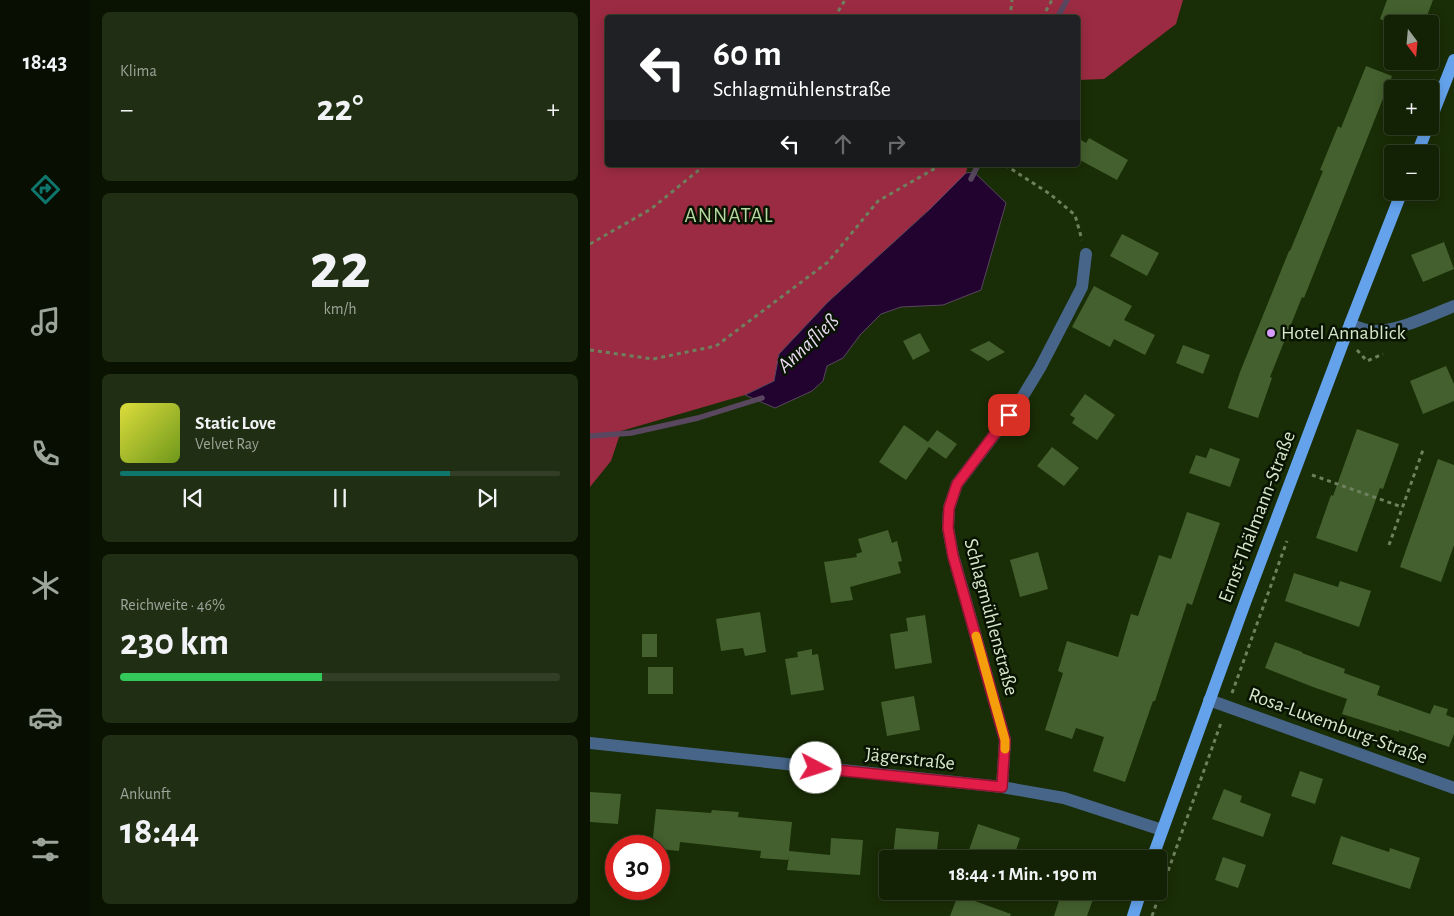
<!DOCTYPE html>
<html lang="de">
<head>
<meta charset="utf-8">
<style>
  body { margin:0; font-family:"Alegreya Sans",sans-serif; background:#202f13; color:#f1f3f6; height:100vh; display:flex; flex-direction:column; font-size:19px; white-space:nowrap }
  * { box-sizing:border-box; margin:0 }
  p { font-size:16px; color:#9da49a }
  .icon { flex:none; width:28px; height:28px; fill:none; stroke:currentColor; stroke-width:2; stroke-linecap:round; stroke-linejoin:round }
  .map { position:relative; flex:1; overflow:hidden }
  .side { display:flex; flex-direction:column; gap:12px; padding:12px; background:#0a1302; width:500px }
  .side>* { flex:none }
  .banner { position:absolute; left:15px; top:15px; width:475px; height:152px; border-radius:5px; box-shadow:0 2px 12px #0003,0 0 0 1px #323f26; background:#202124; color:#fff; overflow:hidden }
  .needle { width:32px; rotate:164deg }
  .tools { position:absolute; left:794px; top:15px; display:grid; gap:10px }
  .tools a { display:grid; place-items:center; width:55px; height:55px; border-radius:5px; background:#132204; box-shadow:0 2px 12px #0003,0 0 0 1px #323f26; font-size:25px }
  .speed { position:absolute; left:15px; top:835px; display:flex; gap:10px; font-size:25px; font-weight:700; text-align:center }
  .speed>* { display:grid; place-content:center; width:65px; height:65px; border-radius:50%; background:#132204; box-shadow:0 2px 12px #0003,0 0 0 1px #323f26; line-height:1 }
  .speed .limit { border:8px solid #d22; background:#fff; color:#111 }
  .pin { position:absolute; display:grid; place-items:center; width:42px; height:42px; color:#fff; margin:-21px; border-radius:10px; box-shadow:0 2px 8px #0006 }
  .me { position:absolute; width:55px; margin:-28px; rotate:95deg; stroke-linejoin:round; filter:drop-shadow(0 0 4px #0008) }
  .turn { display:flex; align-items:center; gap:18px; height:105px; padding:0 25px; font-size:22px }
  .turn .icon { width:65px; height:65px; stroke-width:2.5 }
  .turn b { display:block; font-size:35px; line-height:42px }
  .lanes { display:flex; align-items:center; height:48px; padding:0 25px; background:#0003; justify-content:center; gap:25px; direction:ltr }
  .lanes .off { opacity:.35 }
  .big { font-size:38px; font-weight:600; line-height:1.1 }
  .side .tile { flex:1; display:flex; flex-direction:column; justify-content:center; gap:8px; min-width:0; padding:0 18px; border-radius:8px; background:#202f13 }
  .side .dial { align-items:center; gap:0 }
  .dial b { font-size:65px; line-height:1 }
  .song { display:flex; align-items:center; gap:15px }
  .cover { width:60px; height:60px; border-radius:8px; background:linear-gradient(135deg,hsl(60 70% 55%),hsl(80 70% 35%)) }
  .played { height:5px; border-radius:2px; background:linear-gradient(90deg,#0f766e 75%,#323f26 75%) }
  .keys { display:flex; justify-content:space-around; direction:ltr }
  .heat { display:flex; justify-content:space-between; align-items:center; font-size:28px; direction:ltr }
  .charge { height:8px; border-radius:4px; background:linear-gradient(90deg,#34c759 46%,#323f26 0) }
  .trip { position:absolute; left:289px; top:850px; width:288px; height:50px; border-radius:5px; background:#132204; box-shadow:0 2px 12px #0003,0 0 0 1px #323f26; font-weight:600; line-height:50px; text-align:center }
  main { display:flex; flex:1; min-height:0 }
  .menu { display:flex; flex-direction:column; width:90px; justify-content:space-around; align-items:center; background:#080e02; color:#9da49a }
  .menu .icon { width:35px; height:35px }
  .menu .on { color:#0f766e }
  .menu b { font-size:22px; color:#f1f3f6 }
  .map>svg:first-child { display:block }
  .forest { fill:#9b2b42 }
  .water { fill:#220330; stroke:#58475e }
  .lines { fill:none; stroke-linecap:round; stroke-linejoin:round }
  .stream { stroke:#58475e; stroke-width:5.5 }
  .building { fill:#44602e }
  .path { stroke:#6e805e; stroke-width:3; stroke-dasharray:4 4; stroke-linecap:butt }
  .minor { stroke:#476588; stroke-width:12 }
  .major { stroke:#64a3ec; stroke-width:12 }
  .route-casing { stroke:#92132f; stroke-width:12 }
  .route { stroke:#e11d48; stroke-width:9 }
  .slow { stroke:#f59e0b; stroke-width:9 }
  .poi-dot { fill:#d79bf9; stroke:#081302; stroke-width:2 }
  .labels { text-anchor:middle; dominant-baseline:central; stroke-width:5; stroke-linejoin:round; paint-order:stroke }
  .poi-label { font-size:20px; fill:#d6e7cb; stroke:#081302; text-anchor:start }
  .street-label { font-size:20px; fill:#d6e7cb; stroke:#081302 }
  .neighbourhood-label { font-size:21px; letter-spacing:1px; fill:#b7d7a0; stroke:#081302 }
  .water-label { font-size:21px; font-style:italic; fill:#eadbf3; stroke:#081302 }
</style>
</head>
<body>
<main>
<nav class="menu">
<b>18:43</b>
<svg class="icon on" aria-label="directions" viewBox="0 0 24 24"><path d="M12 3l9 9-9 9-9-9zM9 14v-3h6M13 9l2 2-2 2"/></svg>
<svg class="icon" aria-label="music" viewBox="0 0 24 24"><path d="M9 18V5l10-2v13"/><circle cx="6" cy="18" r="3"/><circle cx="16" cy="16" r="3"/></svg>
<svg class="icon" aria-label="phone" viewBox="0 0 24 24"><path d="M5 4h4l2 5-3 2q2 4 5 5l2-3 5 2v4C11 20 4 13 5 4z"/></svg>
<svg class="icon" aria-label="climate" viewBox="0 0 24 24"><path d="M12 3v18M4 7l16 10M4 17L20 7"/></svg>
<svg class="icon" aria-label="car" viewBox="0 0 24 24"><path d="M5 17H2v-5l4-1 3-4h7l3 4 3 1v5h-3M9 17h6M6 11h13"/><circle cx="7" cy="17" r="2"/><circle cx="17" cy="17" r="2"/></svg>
<svg class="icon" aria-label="filters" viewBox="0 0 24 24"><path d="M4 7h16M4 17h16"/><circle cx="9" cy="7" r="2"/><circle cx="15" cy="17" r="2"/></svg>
</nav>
<section class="side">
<div class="tile"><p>Klima</p>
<div class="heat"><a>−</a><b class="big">22°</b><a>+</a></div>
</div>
<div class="tile dial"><b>22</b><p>km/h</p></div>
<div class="tile">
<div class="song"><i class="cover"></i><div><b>Static Love</b><p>Velvet Ray</p></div></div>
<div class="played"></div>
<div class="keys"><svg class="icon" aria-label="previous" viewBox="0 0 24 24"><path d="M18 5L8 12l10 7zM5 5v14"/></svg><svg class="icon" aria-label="pause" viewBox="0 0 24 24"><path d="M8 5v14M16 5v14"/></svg><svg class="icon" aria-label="next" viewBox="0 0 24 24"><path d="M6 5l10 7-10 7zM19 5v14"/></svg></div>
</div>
<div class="tile"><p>Reichweite · 46%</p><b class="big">230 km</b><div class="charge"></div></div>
<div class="tile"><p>Ankunft</p><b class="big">18:44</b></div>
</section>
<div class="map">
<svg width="864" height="916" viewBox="0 0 864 916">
  <rect width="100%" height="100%" fill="#192d06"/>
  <path class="forest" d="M0,0H593L586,24L514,79L488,80V18H18V165H378L376,173L339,210L238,302L189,354L184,381L155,395L31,431L21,461L0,487Z"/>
  <path class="water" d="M384,172L416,203L391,290L353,305L311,307L291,314L270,335L253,358L237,366L233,381L222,391L185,408L155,395L184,381L189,354L238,302L339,210L376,173Z"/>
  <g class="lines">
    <path class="stream" d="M467,18L477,0
      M381,179L388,165
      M0,436L41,433L108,418L172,398"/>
  </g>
  <path class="building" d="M797,0H843L834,24H802L790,19Z
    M776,66L802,76L714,298L712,297L680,377L682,378L668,418L638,408L650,372L699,251H700L733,171L730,170L748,126L751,128Z
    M488,138L496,143L499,138L538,160L527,180L488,159Z
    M532,234L569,253L557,276L520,256Z
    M854,242L864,269L833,282L821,255Z
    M504,286L542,306L534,320L565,335L555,355L524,339L520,347L482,327Z
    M330,333L340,351L323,360L313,341Z
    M399,341L415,352L398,361L380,350Z
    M593,345L620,355L613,374L586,363Z
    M856,366L864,384V401L833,414L820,381Z
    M495,394L525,415L507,440L482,423L485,418L480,415Z
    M314,425L338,442L347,430L367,444L356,459L339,447L316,480L289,462Z
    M767,429L809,444L793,489L790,488L767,552L726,538L741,495L743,496Z
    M462,447L489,468L474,486L447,466Z
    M620,448L650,459L640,487L599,473L606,455L616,458Z
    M848,459L864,465V545L851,582L810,567Z
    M597,512L630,523L602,605L597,603L565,701H563L535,782L503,771L514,737L486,728L482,739L455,730L473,673L468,671L477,641L528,657L541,614L548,616L569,555L581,559Z
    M298,530L302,543L307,541L312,561L308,562L311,573L260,587L263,600L241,603L234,562L267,557L266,554L272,552L268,539Z
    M448,552L458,589L430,597L420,560Z
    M704,573L748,587L750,581L781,591L769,627L695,601Z
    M170,612L176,652L155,656L153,648L131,651L126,619Z
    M335,615L342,663L305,669L300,634L318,631L316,618Z
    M52,634H67V657H52Z
    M685,642L712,652V653L755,669L754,673L790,686L787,695L840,714L844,705L858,709L856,715L864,718V734L859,747L809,730V732L752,714L757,699L723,687L675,668Z
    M222,649V655L228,654L234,690L201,695L195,659L208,657L207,652Z
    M58,667H83V694H58Z
    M324,696L330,730L297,736L291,702Z
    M710,771L733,779L725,804L701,796Z
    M634,789L652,796L650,802L681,814L673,837L622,819Z
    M0,792L31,794L28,824L0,822Z
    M66,809L121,813L122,810L149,812L148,817L202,822L199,851L240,855L241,838L273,840L270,875L197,870L199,856L198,860L170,858L171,851L90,842L89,851L69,849V846H62Z
    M388,824L430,838L423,859H393L378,853Z
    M306,828L349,832L346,859H328L303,856Z
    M751,836L799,852L800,848L830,858L820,889L742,864Z
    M633,857L656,865L648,888L625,880Z
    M472,891H506L497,916H464Z
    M368,895L421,914L420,916H360Z"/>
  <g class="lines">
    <path class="path" d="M244,18L255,0
      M420,18L422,0
      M452,18L462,0
      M415,165L460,194L485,215L492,240
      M0,244L61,209L115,165
      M0,350L63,359L126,346L238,262L288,201L351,165
      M767,350L777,361L793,354
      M722,475L812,507
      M799,545L833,450
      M642,693L697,541
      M562,916L632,720"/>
    <path class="minor" d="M760,324C767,327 774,330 782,331C806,332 842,315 864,306
      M619,700L864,788
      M0,743L412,787L474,798L572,830
      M412,787L415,740L363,555L358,528L359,508L367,484L430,401L450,368L492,287L496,254"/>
    <path class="major" d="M840,121L864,60
      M827,154L838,126
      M562,859L656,600L760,324L812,191
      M543,916L551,891"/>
  </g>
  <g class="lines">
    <g class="route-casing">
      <path id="route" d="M226,768L412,787L415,740L363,556L358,528L359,508L367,484L419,415"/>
    </g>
    <use href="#route" class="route"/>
    <path class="slow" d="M386,636L415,740V749"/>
  </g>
  <circle class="poi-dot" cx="681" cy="333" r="5"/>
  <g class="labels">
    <g class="poi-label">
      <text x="691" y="333">Hotel Annablick</text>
    </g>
    <g class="street-label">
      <text transform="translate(667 517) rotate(-69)">Ernst-Thälmann-Straße</text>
      <text transform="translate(401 617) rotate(75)">Schlagmühlenstraße</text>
      <text transform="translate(748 726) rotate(20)">Rosa-Luxemburg-Straße</text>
      <text transform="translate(320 759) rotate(6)">Jägerstraße</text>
    </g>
    <g class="neighbourhood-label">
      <text x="139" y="215">ANNATAL</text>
    </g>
    <g class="water-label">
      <text transform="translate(218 343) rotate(-43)">Annafließ</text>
    </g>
  </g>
</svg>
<div class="tools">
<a><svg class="needle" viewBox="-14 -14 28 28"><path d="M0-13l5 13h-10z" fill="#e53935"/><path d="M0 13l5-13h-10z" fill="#9da49a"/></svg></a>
<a>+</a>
<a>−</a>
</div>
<div class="speed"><div class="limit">30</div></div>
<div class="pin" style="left:419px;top:415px;background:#d93025"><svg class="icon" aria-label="arrive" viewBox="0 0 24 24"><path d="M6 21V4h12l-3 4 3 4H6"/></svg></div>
<svg class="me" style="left:226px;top:768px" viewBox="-20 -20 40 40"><circle r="19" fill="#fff"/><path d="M0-13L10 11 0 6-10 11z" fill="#e11d48"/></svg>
<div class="trip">18:44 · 1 Min. · 190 m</div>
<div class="banner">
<div class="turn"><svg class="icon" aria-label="left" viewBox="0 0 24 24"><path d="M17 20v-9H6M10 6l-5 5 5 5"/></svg><div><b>60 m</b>Schlagmühlenstraße</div></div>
<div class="lanes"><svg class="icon" aria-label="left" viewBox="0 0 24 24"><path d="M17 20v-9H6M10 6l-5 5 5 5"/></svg><svg class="icon off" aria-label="ahead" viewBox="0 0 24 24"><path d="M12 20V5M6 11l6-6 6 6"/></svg><svg class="icon off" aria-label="right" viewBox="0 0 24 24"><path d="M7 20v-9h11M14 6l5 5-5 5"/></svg></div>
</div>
</div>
</main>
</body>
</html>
